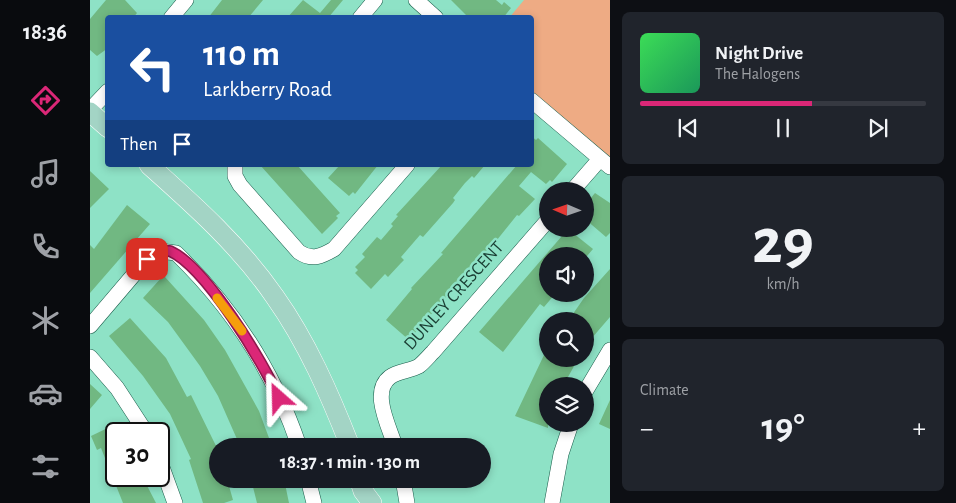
<!DOCTYPE html>
<html lang="en">
<head>
<meta charset="utf-8">
<style>
  body { margin:0; font-family:"Alegreya Sans",sans-serif; background:#20242c; color:#f1f3f6; height:100vh; display:flex; flex-direction:column; font-size:19px; white-space:nowrap }
  * { box-sizing:border-box; margin:0 }
  p { font-size:16px; color:#9ea1a6 }
  .icon { flex:none; width:28px; height:28px; fill:none; stroke:currentColor; stroke-width:2; stroke-linecap:round; stroke-linejoin:round }
  .map { position:relative; flex:1; overflow:hidden }
  .panel { display:flex; flex-direction:column; gap:12px; padding:12px; background:#0d0f14; width:346px }
  .panel>* { flex:none }
  .guide { position:absolute; left:15px; top:15px; width:429px; height:152px; border-radius:5px; box-shadow:0 2px 8px #0003; background:#1a4fa0; color:#fff; overflow:hidden }
  .needle { width:32px; rotate:272deg }
  .fabs { position:absolute; left:449px; top:182px; display:grid; gap:10px }
  .fabs a { display:grid; place-items:center; width:55px; height:55px; border-radius:50%; background:#171b24; box-shadow:0 2px 8px #0003; font-size:25px }
  .speed { position:absolute; left:15px; top:422px; display:flex; gap:10px; font-size:25px; font-weight:700; text-align:center }
  .speed>* { display:grid; place-content:center; width:65px; height:65px; border-radius:50%; background:#171b24; box-shadow:0 2px 8px #0003; line-height:1 }
  .speed .limit { border:2px solid #111; border-radius:8px; background:#fff; color:#111 }
  .pin { position:absolute; display:grid; place-items:center; width:42px; height:42px; color:#fff; margin:-21px; border-radius:10px; box-shadow:0 2px 8px #0006 }
  .me { position:absolute; width:55px; margin:-28px; rotate:335deg; stroke-linejoin:round; filter:drop-shadow(0 0 4px #0008) }
  .turn { display:flex; align-items:center; gap:18px; height:105px; padding:0 15px; font-size:22px }
  .turn .icon { width:65px; height:65px; stroke-width:2.5 }
  .turn b { display:block; font-size:35px; line-height:42px }
  .then { display:flex; align-items:center; height:48px; padding:0 15px; background:#0003; gap:10px; font-size:19px }
  .big { font-size:38px; font-weight:600; line-height:1.1 }
  .panel .widget { flex:1; display:flex; flex-direction:column; justify-content:center; gap:8px; min-width:0; padding:0 18px; border-radius:8px; background:#20242c }
  .panel .dial { align-items:center; gap:0 }
  .dial b { font-size:65px; line-height:1 }
  .song { display:flex; align-items:center; gap:15px }
  .cover { width:60px; height:60px; border-radius:8px; background:linear-gradient(135deg,hsl(130 70% 55%),hsl(150 70% 35%)) }
  .played { height:5px; border-radius:2px; background:linear-gradient(90deg,#db2777 60%,#363941 60%) }
  .keys { display:flex; justify-content:space-around; direction:ltr }
  .heat { display:flex; justify-content:space-between; align-items:center; font-size:28px; direction:ltr }
  .trip { position:absolute; left:119px; top:438px; width:282px; height:50px; border-radius:25px; background:#171b24; box-shadow:0 2px 8px #0003; font-weight:600; line-height:50px; text-align:center }
  main { display:flex; flex:1; min-height:0 }
  .menu { display:flex; flex-direction:column; width:90px; justify-content:space-around; align-items:center; background:#090b0e; color:#9ea1a6 }
  .menu .icon { width:35px; height:35px }
  .menu .selected { color:#db2777 }
  .menu b { font-size:22px; color:#f1f3f6 }
  .map>svg:first-child { display:block }
  .green { fill:#eeab84 }
  .building { fill:#71b882 }
  .lines { fill:none; stroke-linecap:round; stroke-linejoin:round }
  .minor-casing { stroke:#1a5d4b; stroke-width:16 }
  .major-casing { stroke:#fff; stroke-width:20 }
  .minor { stroke:#fff; stroke-width:15 }
  .major { stroke:#a3d4c5; stroke-width:19 }
  .route-casing { stroke:#8e194d; stroke-width:12 }
  .route { stroke:#db2777; stroke-width:9 }
  .slow { stroke:#f59e0b; stroke-width:9 }
  .labels { text-anchor:middle; dominant-baseline:central; stroke-width:5; stroke-linejoin:round; paint-order:stroke }
  .street-label { font-size:18px; fill:#193d32; stroke:#8ee2c6 }
</style>
</head>
<body>
<main>
<nav class="menu">
<b>18:36</b>
<svg class="icon selected" aria-label="directions" viewBox="0 0 24 24"><path d="M12 3l9 9-9 9-9-9zM9 14v-3h6M13 9l2 2-2 2"/></svg>
<svg class="icon" aria-label="music" viewBox="0 0 24 24"><path d="M9 18V5l10-2v13"/><circle cx="6" cy="18" r="3"/><circle cx="16" cy="16" r="3"/></svg>
<svg class="icon" aria-label="phone" viewBox="0 0 24 24"><path d="M5 4h4l2 5-3 2q2 4 5 5l2-3 5 2v4C11 20 4 13 5 4z"/></svg>
<svg class="icon" aria-label="climate" viewBox="0 0 24 24"><path d="M12 3v18M4 7l16 10M4 17L20 7"/></svg>
<svg class="icon" aria-label="car" viewBox="0 0 24 24"><path d="M5 17H2v-5l4-1 3-4h7l3 4 3 1v5h-3M9 17h6M6 11h13"/><circle cx="7" cy="17" r="2"/><circle cx="17" cy="17" r="2"/></svg>
<svg class="icon" aria-label="filters" viewBox="0 0 24 24"><path d="M4 7h16M4 17h16"/><circle cx="9" cy="7" r="2"/><circle cx="15" cy="17" r="2"/></svg>
</nav>
<div class="map">
<svg width="520" height="503" viewBox="0 0 520 503">
  <rect width="100%" height="100%" fill="#8ee2c6"/>
  <path class="green" d="M434,0H520V158L441,91V18H419Z"/>
  <path class="building" d="M16,0H35L47,13L43,18H18V48L7,56L0,50V19Z
    M132,0H173L158,18H118Z
    M213,0L230,13L241,0H253L238,18H197Z
    M361,0H406L412,5L414,2L421,8L413,18H379Z
    M441,136L446,140L448,138L477,164L462,182L460,180L456,184L441,172L429,186L445,199L429,216L427,215L378,276L376,274L319,340L296,320L322,289L321,288L353,254L351,253L427,165H441Z
    M170,165H207L250,213L246,216L248,218L232,234Z
    M250,165H288L265,194L263,192L259,196L238,178Z
    M352,165H395L384,178L382,176L375,183L363,198L365,200L363,203L333,237L330,235L311,257L314,260L311,263L298,277L295,274L281,289L265,273L268,270L265,267L275,257L272,254L287,237L291,240L303,226L301,224L308,216L306,215Z
    M0,171L19,189L0,208Z
    M505,193L520,203V233L516,237L495,219V195L500,199Z
    M37,205L60,224L0,293V245L4,249Z
    M478,229L503,249L497,256H458V294H465L454,307L450,304L413,352L389,332Z
    M520,269V317L495,346V321H478L494,298Z
    M72,277H75L114,320L135,350L169,411L182,446H150L128,396L110,366L78,322L53,298Z
    M40,318L76,358L97,397L101,395L128,450V479H137L143,500L134,503H113L99,460L101,459L80,414L53,376L19,336Z
    M454,355L458,359H488L473,386H458V428L425,416Z
    M0,384L12,395L0,409Z
    M520,400V429L509,424Z
    M28,423L34,434H26V476H52L66,503H33L11,448L7,450L1,436Z
    M161,479H194L199,503H167Z"/>
  <g class="lines">
    <g class="minor-casing">
      <path id="minor" d="M326,0L346,18
        M81,18L96,0
        M270,18L285,0
        M441,100L520,167
        M0,110L18,91
        M145,165V176L150,185L209,252C222,261 232,256 244,249L317,165
        M482,191L510,159
        M0,326L57,259L70,251L86,253C142,307 184,372 209,446
        M0,357L27,388L57,434
        M495,392L520,350
        M305,446C300,428 280,392 300,377C308,371 320,371 329,366C334,362 339,356 343,352L458,220
        M69,459L85,503
        M218,479L224,503
        M313,479L317,503
        M462,503L471,454L481,424"/>
    </g>
    <g class="major-casing">
      <path id="major" d="M0,112L18,128
        M59,165C105,206 150,246 185,297C217,342 240,395 260,446
        M269,479L273,491L282,503"/>
    </g>
    <use href="#minor" class="minor"/>
    <use href="#major" class="major"/>
  </g>
  <g class="lines">
    <g class="route-casing">
      <path id="route" d="M57,259L70,251H80C116,267 173,362 189,398"/>
    </g>
    <use href="#route" class="route"/>
    <path class="slow" d="M127,298L152,331"/>
  </g>
  <g class="labels">
    <g class="street-label">
      <text transform="translate(364 296) rotate(-48)">DUNLEY CRESCENT</text>
    </g>
  </g>
</svg>
<div class="fabs">
<a><svg class="needle" viewBox="-14 -14 28 28"><path d="M0-13l5 13h-10z" fill="#e53935"/><path d="M0 13l5-13h-10z" fill="#9ea1a6"/></svg></a>
<a><svg class="icon" aria-label="sound" viewBox="0 0 24 24"><path d="M4 9h4l5-4v14l-5-4H4zM17 9q2 3 0 6"/></svg></a>
<a><svg class="icon" aria-label="search" viewBox="0 0 24 24"><circle cx="10" cy="10" r="6"/><path d="M15 15l6 6"/></svg></a>
<a><svg class="icon" aria-label="layers" viewBox="0 0 24 24"><path d="M12 4l9 5-9 5-9-5zM3 14l9 5 9-5"/></svg></a>
</div>
<div class="speed"><div class="limit">30</div></div>
<div class="pin" style="left:57px;top:259px;background:#d93025"><svg class="icon" aria-label="arrive" viewBox="0 0 24 24"><path d="M6 21V4h12l-3 4 3 4H6"/></svg></div>
<svg class="me" style="left:189px;top:398px" viewBox="-20 -20 40 40"><path d="M0-17L14 15 0 8-14 15z" fill="#db2777" stroke="#fff" stroke-width="4"/></svg>
<div class="trip">18:37 · 1 min · 130 m</div>
<div class="guide">
<div class="turn"><svg class="icon" aria-label="left" viewBox="0 0 24 24"><path d="M17 20v-9H6M10 6l-5 5 5 5"/></svg><div><b>110 m</b>Larkberry Road</div></div>
<div class="then">Then<svg class="icon" aria-label="arrive" viewBox="0 0 24 24"><path d="M6 21V4h12l-3 4 3 4H6"/></svg></div>
</div>
</div>
<section class="panel">
<div class="widget">
<div class="song"><i class="cover"></i><div><b>Night Drive</b><p>The Halogens</p></div></div>
<div class="played"></div>
<div class="keys"><svg class="icon" aria-label="previous" viewBox="0 0 24 24"><path d="M18 5L8 12l10 7zM5 5v14"/></svg><svg class="icon" aria-label="pause" viewBox="0 0 24 24"><path d="M8 5v14M16 5v14"/></svg><svg class="icon" aria-label="next" viewBox="0 0 24 24"><path d="M6 5l10 7-10 7zM19 5v14"/></svg></div>
</div>
<div class="widget dial"><b>29</b><p>km/h</p></div>
<div class="widget"><p>Climate</p>
<div class="heat"><a>−</a><b class="big">19°</b><a>+</a></div>
</div>
</section>
</main>
</body>
</html>
